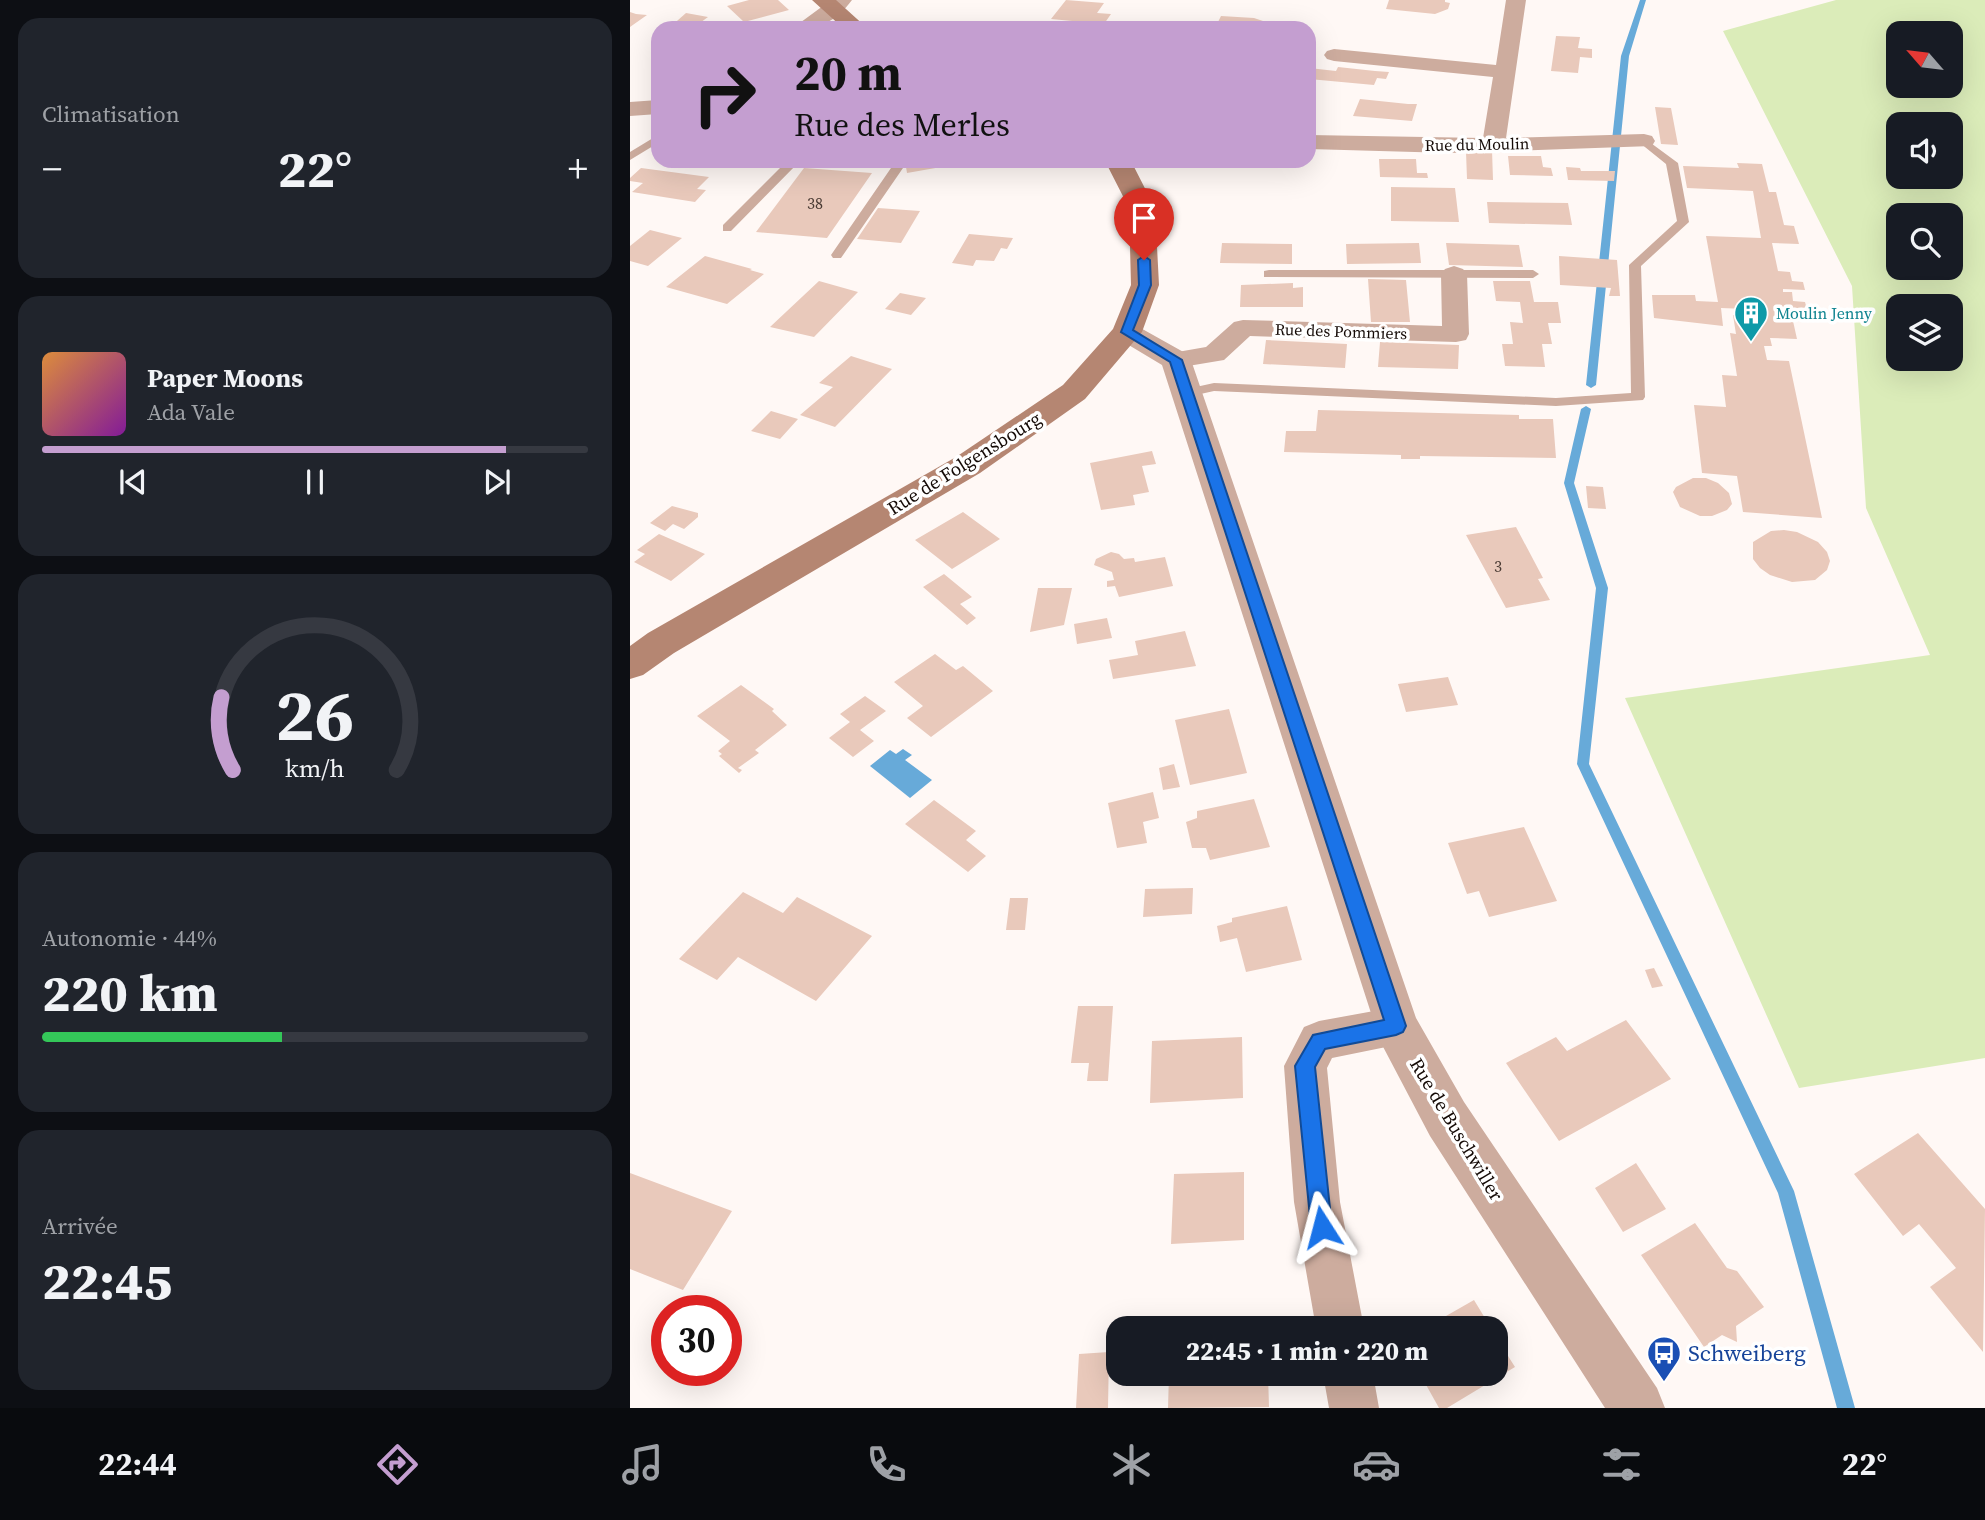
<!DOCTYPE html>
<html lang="fr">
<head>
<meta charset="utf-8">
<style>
  body { margin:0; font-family:"Source Serif 4",serif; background:#20242c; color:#f1f3f6; height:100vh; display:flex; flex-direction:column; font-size:26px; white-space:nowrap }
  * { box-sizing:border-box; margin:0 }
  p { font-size:23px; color:#9ea1a6 }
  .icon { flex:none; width:38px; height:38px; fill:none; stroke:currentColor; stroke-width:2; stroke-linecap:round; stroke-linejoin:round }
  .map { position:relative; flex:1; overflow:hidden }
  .drawer { display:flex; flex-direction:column; gap:18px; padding:18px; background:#0d0f14; width:630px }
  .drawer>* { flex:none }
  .top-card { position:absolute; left:21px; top:21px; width:665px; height:147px; border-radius:21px; box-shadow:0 7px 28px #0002; background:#c49ed0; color:#111; overflow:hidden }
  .needle { width:46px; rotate:298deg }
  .controls { position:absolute; left:1256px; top:21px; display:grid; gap:14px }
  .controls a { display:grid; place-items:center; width:77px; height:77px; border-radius:14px; background:#171b24; box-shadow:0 7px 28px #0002; font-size:35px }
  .speed { position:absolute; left:21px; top:1295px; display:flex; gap:14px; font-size:35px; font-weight:700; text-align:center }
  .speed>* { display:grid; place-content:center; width:91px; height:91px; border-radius:50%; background:#171b24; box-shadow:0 7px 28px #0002; line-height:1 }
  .speed .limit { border:10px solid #d22; background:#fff; color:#111 }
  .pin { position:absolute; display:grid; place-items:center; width:60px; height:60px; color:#fff; margin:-72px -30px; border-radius:50% 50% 50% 0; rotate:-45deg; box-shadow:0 0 7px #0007 }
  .pin .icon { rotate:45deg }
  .me { position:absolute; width:77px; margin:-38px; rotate:351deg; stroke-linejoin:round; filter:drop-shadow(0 0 5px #0008) }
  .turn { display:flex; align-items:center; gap:24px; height:147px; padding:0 28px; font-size:32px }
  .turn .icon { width:91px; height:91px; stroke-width:2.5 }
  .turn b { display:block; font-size:49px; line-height:60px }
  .big { font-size:52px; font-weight:800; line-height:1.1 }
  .drawer .card { flex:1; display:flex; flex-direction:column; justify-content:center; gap:10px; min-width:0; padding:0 24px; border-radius:21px; background:#20242c }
  .drawer .dial { align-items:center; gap:0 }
  .dial svg { height:182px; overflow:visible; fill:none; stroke:#363941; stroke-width:7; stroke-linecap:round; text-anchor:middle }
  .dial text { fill:#f1f3f6; stroke:none }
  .song { display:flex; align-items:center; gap:21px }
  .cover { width:84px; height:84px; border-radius:10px; background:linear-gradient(135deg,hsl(30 70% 55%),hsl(290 70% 35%)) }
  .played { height:7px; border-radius:4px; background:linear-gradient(90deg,#c49ed0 85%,#363941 85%) }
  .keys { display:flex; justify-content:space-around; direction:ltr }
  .heat { display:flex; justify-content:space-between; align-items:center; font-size:38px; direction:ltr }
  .charge { height:10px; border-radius:5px; background:linear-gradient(90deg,#34c759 44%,#363941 0) }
  .trip { position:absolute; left:476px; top:1316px; width:402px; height:70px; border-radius:21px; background:#171b24; box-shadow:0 7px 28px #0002; font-weight:800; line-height:70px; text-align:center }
  .tab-bar { display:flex; height:112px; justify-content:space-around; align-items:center; background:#090b0e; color:#9ea1a6 }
  .tab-bar .icon { width:49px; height:49px }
  .tab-bar .current { color:#c49ed0 }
  .tab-bar b { font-size:32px; color:#f1f3f6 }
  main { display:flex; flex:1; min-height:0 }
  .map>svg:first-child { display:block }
  .green { fill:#dbecb9; fill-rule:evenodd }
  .water { fill:#67aad9 }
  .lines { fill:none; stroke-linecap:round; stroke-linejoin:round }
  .stream { fill:#67aad9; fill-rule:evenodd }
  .building { fill:#e9c9bb }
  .service { fill:#cdac9e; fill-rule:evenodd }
  .minor { fill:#cdac9e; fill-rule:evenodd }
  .tertiary { fill:#cdac9e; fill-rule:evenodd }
  .secondary { fill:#b58672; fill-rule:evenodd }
  .route { fill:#1a73e8; stroke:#114b97; stroke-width:2 }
  .labels { text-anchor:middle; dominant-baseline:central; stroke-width:7; stroke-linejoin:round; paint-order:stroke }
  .far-street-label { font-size:16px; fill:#140a06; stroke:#fff }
  .number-label { font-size:16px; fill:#493a33 }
  .far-culture-label { font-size:16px; fill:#0d838f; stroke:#fff; text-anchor:start }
  .street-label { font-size:19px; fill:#140a06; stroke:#fff }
  .near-transit-label { font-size:23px; fill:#164399; stroke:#fff; text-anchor:start }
</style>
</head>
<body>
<main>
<section class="drawer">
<div class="card"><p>Climatisation</p>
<div class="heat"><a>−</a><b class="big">22°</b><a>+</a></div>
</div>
<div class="card">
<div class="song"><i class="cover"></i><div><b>Paper Moons</b><p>Ada Vale</p></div></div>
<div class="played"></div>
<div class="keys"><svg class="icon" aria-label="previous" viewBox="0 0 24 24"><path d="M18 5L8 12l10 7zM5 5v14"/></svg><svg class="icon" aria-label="pause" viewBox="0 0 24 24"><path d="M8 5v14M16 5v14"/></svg><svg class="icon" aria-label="next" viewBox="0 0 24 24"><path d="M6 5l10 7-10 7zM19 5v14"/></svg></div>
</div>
<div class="card dial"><svg viewBox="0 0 100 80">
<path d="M14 69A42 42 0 1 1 86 69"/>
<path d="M14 69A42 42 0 0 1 9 37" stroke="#c49ed0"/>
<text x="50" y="56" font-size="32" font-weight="700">26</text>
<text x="50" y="72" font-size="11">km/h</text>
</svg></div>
<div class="card"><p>Autonomie · 44%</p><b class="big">220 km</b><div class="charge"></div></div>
<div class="card"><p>Arrivée</p><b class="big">22:45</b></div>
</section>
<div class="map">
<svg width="1355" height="1408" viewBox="0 0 1355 1408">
  <rect width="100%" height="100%" fill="#fff8f5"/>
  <path class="green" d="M1206,0H1355V1058L1169,1088L995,698L1300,655L1236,508L1222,286L1093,31ZM1269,33H1321V86H1269ZM1269,124H1321V177H1269ZM1269,215H1321V268H1269ZM1269,306H1321V359H1269Z"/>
  <path class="water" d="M273,749L282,755L275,760L302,780L280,798L240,766L260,750L266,754Z"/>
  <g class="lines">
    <path class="stream" d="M1010,0H1016L999,56L966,385L961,388L956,385L991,56Z
      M956,406L961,409L944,483L978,588L959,764L1164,1191L1225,1408H1207L1148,1193L947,764L966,588L934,483L951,409Z"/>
  </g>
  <path class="building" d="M119,0H148L159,10L114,22L97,6Z
    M436,0L474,3L467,13L481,14L474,24L421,19Z
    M759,0H815V2L820,3L818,9L805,14L756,9Z
    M0,12L6,14L17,15L0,27Z
    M56,13L78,17L63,28H39Z
    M591,16L624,18L633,21L631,28H585Z
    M926,36L950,37L948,48L962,49V58L950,57L948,73L921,71Z
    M708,67L745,71L759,72L756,79L747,78L744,85L679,79V68L706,71Z
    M730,99L778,104H787L782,121L723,116Z
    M1025,107L1041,108L1048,145L1031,144Z
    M862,150L863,180L837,179L836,152Z
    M878,156H911L913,167L921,168L923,176L880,175Z
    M749,159H786L787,173H797L798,178L750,177Z
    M275,161H316L317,166L277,173Z
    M1107,163L1132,164L1139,192H1146L1154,225L1164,226L1169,244L1142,243L1148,271L1160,272L1162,281L1173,282L1175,290L1153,289V292H1162L1163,301L1175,302L1178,313L1161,312L1167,339L1140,338L1142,346H1134L1137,360L1159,361L1192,518L1113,512L1107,476L1072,473L1064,405L1096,407L1092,375L1107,376L1100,333L1106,334L1103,315L1117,316L1116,309L1091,308L1093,326L1024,318L1022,295H1065L1066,301L1088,302L1076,236L1131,238L1123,191L1057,188L1053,166L1109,168Z
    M936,167L950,168L951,171H985L984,181L938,180Z
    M11,168L79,177L67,189L76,190L65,202L2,192L13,183L0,181V178Z
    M174,168L242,173L197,238L126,232Z
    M761,187L825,188L829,222L761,221Z
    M857,202L938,203L942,225L859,223Z
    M248,208L290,211L271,243L227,239Z
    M20,230L52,238L18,266L0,261V246Z
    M339,234L383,238L377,249L371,248L364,261L346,260L343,266L322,263Z
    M592,243L662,244V264L590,263Z
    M789,243L791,263L717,264L716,244Z
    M816,243L889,245L893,267L819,265Z
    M75,256L122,269L120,270L134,274L97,304L36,287Z
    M929,256L987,260L990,296H979L981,288L930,285Z
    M738,279L776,280L780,322H741Z
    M189,281L228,292L184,337L140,327Z
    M863,281H900L904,302H928L931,323H918L922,344H912L915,367L875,366L872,344H883L880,322L893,323L890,302L866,301Z
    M663,283V288L673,287V307H610L611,285Z
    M270,293L296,298L281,315L255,309Z
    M636,340L717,344L715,368L633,364Z
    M750,342L829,345L828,369L748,367Z
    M221,356L262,369L205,427L170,415L203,387L189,383Z
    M688,410L889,415V419H923L926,458L790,456V459H771V455L654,452L656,431H686Z
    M141,411L168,419L150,439L121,431Z
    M522,451L526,464L512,466L519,492L503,495L505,505L471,510L460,463Z
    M1063,478H1076L1088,483L1099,493L1102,504L1097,510L1082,516H1070L1050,507L1043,492L1046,487Z
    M956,486L973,487L976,509L958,508Z
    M42,506L68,513V517L54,529L43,524L35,531L20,523Z
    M333,512L370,539L322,569L285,540Z
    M886,527L913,578L908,579L920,600L876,608L836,535Z
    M1154,530L1167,532L1188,542L1197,552L1200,561L1197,570L1185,580L1162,582L1140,575L1130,568L1123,559V542L1141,531Z
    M29,534L75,554L41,581L4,562L15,554L7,550Z
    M481,552L489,554L494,559L504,558L505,562L535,557L543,586L489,597L485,586L477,587V581L484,580L482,572L464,565L466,559Z
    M314,574L342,597L330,604L346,618L337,625L293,587Z
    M408,588H442L434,625L400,632Z
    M477,618L482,638L447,644L444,624Z
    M555,631L566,666L483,679L479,660L508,655L505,641Z
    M305,654L326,670L333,666L363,691L301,737L277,718L293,706L264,682Z
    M818,677L828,705L776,712L768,684Z
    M111,685L144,709L142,711L157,725L125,750L129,753L108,768L112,770L109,773L89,756L92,754L88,751L100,741L67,716Z
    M235,696L256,711L230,730L244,741L223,757L199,738L220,722L210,714Z
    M599,709L617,773L560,785L545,720Z
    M544,764L550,787L533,790L529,768Z
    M523,792L529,818L513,822L517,843L487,848L478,803Z
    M624,799L640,847L580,860L576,848H562L556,822L567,818V811Z
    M304,800L346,831L336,840L356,856L338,872L275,824Z
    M894,827L927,901L859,917L849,891L837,894L818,843Z
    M563,888L562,914L513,917L515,889Z
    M113,892L153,913L167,897L242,936L186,1001L108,957L87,980L49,959Z
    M380,898H398L395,930H376Z
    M657,906L672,960L616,972L607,938L590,942L587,926L602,922V918Z
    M1024,968L1033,986L1022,988L1015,970Z
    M448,1006H483L478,1081H457L459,1063H441Z
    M996,1020L1041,1079L929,1141L876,1063L926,1037L937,1051Z
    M612,1037L613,1098L520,1103L522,1041Z
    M1288,1133L1355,1209L1353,1352L1300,1287L1326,1268L1289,1224L1273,1236L1224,1174Z
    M1006,1163L1036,1209L993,1232L965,1188Z
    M614,1172V1240L541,1244L544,1174Z
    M0,1173L102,1211L53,1290L0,1269Z
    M1065,1223L1097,1268L1107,1271L1134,1307L1106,1326L1107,1342L1092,1335L1074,1347L1011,1255Z
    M844,1300L861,1328H795Z
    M866,1337L885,1367L817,1408H809L790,1374H866Z
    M479,1352L478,1408H446L449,1354Z
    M539,1374H638L639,1407L538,1408Z"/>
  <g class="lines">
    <path class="service" d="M28,135V143L0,160V152Z
      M1014,138L1048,163L1059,222L1011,266L1015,397L1013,400L926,406L584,391L557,397L550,393L552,390L584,383L926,398L1001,393L999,265L1047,221L1036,164L1010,143L1008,141Z
      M157,161H170L101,231H93V225Z
      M261,161H273V168L211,258H203L201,255L261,168Z
      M324,161H336L337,163L331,166Z
      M639,270H903L909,274L903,278L634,277V271Z"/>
    <path class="minor" d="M201,0H222C205,23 190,28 163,28Z
      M876,0H896L876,138L1014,134L1022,136L1025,141L1022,146L820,153L679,149V135L853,138L863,77L704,61L697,59L694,55L697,51L704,49L866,65Z
      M28,100V114L0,116V102Z
      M824,266L833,269L837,274L839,334L836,340L826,342L620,336L594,360L546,368L536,366L532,360L536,354L576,347L604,322L613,320L812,326L811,274L815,269Z
      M766,1007L781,1012L787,1026L781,1040L766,1045L702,1058L697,1068L710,1202L734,1328H686L664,1202L654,1066L674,1027L689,1021Z
      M693,1374H743L749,1408H699Z"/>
    <path class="tertiary" d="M497,323L507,326L557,354L561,360L786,1018L834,1102L1027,1388L1035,1408H975L800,1136L750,1041L532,365L487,338L482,332L487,326Z"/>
    <path class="secondary" d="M182,0H206L237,28H213Z
      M475,161H501L525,208L529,285L512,332L455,399L350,473L44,653L13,675L0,679V646L18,633L326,457L433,385L483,329L501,285L499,208Z"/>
  </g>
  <path class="route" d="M514,256L520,260L521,285L503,330L552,360L776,1026L773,1032L766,1035L695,1049L685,1067L702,1227L699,1235L692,1238L684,1235L681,1227L665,1066L683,1035L754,1020L540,362L491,332L509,285L508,260Z"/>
  <defs>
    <g id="building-pin" transform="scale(1.75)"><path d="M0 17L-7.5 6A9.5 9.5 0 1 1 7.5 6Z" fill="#0f9aa8" stroke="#fff"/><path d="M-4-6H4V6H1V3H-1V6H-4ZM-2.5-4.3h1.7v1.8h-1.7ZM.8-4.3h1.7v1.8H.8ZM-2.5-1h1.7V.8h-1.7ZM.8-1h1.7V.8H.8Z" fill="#fff"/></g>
    <g id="bus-pin" transform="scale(1.75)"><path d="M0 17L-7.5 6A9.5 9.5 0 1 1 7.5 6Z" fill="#1a4fb4" stroke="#fff"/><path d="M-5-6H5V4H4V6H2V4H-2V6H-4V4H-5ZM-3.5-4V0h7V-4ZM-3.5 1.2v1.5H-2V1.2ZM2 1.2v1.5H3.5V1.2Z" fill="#fff"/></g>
  </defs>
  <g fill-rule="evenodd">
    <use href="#building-pin" x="1121" y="313"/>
    <use href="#bus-pin" x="1034" y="1353"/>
  </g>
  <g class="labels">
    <g class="far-street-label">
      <text transform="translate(847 144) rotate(-1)">Rue du Moulin</text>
      <text transform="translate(711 331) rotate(2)">Rue des Pommiers</text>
    </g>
    <g class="number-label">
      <text x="185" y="203">38</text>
      <text x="868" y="566">3</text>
    </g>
    <g class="far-culture-label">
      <text x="1146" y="313">Moulin Jenny</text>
    </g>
    <g class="street-label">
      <text transform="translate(334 463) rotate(-32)">Rue de Folgensbourg</text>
      <text transform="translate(827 1129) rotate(59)">Rue de Buschwiller</text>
    </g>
    <g class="near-transit-label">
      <text x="1058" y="1353">Schweiberg</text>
    </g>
  </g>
</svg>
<div class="controls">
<a><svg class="needle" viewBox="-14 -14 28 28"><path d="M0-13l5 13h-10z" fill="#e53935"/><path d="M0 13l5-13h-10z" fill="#9ea1a6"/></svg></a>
<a><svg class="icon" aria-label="sound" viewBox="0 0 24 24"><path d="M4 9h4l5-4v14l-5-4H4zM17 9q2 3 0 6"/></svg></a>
<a><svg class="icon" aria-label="search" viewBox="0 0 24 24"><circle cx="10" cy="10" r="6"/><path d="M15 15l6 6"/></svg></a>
<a><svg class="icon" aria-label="layers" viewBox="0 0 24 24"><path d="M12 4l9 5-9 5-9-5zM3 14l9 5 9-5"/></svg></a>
</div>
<div class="speed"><div class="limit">30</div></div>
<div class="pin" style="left:514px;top:260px;background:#d93025"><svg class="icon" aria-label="arrive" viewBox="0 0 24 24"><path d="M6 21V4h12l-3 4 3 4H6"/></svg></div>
<svg class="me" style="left:692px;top:1227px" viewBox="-20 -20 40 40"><path d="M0-17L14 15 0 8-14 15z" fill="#1a73e8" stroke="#fff" stroke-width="4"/></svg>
<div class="trip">22:45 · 1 min · 220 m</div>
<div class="top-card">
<div class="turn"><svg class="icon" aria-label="right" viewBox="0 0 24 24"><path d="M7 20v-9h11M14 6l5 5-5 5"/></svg><div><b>20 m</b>Rue des Merles</div></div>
</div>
</div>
</main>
<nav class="tab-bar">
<b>22:44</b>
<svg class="icon current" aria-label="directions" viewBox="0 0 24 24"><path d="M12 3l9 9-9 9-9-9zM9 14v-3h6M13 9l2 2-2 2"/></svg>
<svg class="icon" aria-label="music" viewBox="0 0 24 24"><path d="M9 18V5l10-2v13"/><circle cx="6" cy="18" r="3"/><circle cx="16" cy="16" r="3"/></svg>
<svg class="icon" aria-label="phone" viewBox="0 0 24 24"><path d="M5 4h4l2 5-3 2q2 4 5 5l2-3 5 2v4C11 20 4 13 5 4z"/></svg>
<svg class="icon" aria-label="climate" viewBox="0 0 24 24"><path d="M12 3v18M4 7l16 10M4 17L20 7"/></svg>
<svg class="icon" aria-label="car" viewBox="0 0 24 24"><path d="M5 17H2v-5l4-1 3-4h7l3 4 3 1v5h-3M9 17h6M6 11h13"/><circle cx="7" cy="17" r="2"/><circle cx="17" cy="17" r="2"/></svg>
<svg class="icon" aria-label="filters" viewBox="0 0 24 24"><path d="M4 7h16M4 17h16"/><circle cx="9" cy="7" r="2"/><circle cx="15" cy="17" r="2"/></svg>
<b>22°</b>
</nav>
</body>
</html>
